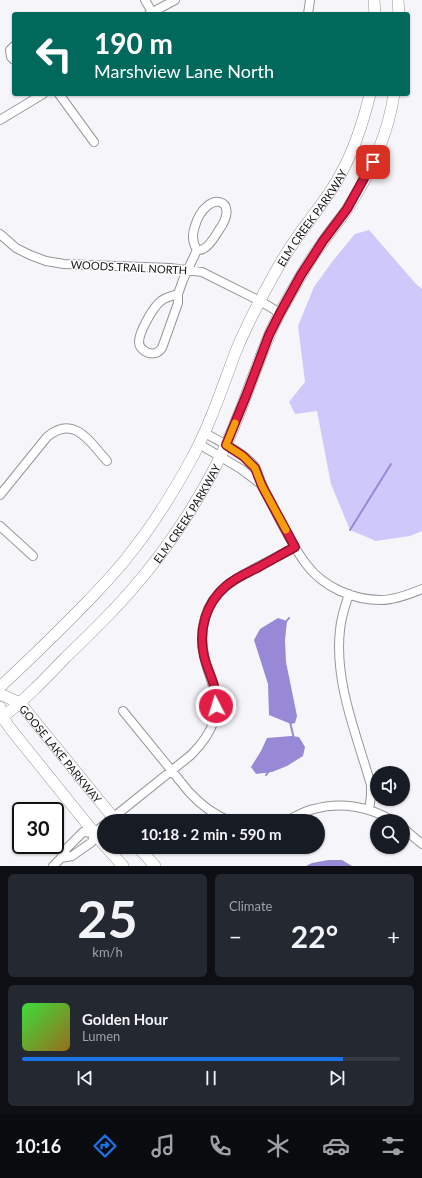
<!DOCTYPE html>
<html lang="en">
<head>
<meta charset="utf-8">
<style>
  body { margin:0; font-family:Lato,sans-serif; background:#242831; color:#f1f3f6; height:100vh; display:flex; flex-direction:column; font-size:15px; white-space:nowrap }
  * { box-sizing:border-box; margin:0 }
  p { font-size:13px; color:#9ea1a6 }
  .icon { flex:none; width:22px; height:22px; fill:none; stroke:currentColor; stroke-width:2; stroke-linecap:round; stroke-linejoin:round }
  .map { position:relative; height:866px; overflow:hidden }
  .side { display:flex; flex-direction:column; gap:8px; padding:8px; background:#0d0f14; flex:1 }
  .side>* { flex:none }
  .top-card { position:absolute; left:12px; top:12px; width:398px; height:84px; border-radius:4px; box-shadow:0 1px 3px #0004; background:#00695c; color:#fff; overflow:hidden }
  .controls { position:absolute; left:370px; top:766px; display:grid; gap:8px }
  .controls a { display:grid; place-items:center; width:40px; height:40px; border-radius:50%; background:#171b24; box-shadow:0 1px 3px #0004; font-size:20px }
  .speed { position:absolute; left:12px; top:802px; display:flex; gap:8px; font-size:20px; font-weight:700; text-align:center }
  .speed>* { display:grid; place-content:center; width:52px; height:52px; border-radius:50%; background:#171b24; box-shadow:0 1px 3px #0004; line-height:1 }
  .speed .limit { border:2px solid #111; border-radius:6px; background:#fff; color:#111 }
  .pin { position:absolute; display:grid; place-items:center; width:34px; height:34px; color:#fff; margin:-17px; border-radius:8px; box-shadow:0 2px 6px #0006 }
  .me { position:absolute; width:44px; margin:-22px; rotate:355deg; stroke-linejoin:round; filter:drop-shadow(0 0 3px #0008) }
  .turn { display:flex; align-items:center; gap:14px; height:84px; padding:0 16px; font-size:18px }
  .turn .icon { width:52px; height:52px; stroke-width:2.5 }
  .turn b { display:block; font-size:28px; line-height:34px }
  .big { font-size:30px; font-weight:700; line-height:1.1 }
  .side .widget { flex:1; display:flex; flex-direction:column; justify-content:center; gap:6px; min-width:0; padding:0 14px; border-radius:6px; background:#242831 }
  .side .dial { align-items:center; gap:0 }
  .dial b { font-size:52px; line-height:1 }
  .song { display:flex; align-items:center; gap:12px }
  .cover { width:48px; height:48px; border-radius:6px; background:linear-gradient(135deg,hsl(120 70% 55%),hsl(40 70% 35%)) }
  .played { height:4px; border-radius:2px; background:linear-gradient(90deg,#1a73e8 85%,#363941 85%) }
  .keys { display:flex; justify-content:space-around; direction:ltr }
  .heat { display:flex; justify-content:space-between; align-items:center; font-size:22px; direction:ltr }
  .side .tiles { flex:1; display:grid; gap:8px; grid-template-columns:1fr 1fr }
  .widget:last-child { grid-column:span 2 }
  .trip { position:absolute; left:97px; top:814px; width:228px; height:40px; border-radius:20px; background:#171b24; box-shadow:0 1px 3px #0004; font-weight:700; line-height:40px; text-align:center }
  .menu { display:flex; height:64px; justify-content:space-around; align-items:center; background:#090b0e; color:#9ea1a6 }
  .menu .icon { width:28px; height:28px }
  .menu .on { color:#1a73e8 }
  .menu b { font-size:18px; color:#f1f3f6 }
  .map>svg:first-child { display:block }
  .green { fill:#cfc8fa }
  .water { fill:#9789d6 }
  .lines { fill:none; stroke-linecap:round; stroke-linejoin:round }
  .stream { stroke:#9789d6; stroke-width:2 }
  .street-casing { stroke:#97979a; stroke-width:10 }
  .secondary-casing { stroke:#97979a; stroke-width:12 }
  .street { stroke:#fff; stroke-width:8 }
  .secondary { stroke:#fff; stroke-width:11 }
  .route-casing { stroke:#92132f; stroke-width:10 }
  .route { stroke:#e11d48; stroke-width:7 }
  .slow { stroke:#f59e0b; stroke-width:7 }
  .labels { text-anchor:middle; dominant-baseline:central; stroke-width:3; stroke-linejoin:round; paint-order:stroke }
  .street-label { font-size:11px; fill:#151516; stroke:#fff }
</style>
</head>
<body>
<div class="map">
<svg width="422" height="866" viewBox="0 0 422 866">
  <rect width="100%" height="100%" fill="#f6f5f9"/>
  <path class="green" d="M369,230L416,284L422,289V531L410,536L376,541L350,530L331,484L317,411L295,414L289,402L305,382L298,326L314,287L332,262L355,234Z"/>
  <path class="water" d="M278,618L287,621L285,640L286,662L297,716L295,723L291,724L269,715L268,684L254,640L260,629Z
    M291,736L299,737L305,747L303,756L287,766L272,772L256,774L251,767L261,751L267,738Z
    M328,860H342L352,866H306L312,863Z"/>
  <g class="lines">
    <path class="stream" d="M350,530L391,464
      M285,623L289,618
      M290,722L294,739
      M266,775L270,770"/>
    <g class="street-casing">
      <path id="street" d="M145,0L152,12
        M149,14L175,0
        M308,14L310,0
        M14,46L10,50L11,57L14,60
        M59,94L94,142
        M0,120L43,94
        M0,234L16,248L30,255L46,261L64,264L170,268L202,272L260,301L280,313
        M178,294C172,296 166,297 161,301C153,307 139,332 139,342C139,349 148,355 155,353C158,353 160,350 162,348L178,303V294L183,280L197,250C192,242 192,234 195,226C206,189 242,198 219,230C215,236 210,246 203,249C201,250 199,250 197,250
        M205,433C220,442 244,452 255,467C258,472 259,479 262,484C263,488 265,491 267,495C279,518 290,543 306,564C323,587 353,600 381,600C394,600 410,594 422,589
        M199,444L241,469L262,485
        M0,495L47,437C74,414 90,442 107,461
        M0,526L33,556
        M349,594C345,606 341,617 340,630C334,682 357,736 371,785V796L369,810
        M123,711L189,792C201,805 214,815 230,821
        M110,820L191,755C201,745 210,734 214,720C221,693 208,679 204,655C200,634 203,611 217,595C228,582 243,575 257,567C270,561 282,554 295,547
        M286,821C295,817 304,811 314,809C341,801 370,807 393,821
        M403,828L422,844
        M94,833L104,825
        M61,858L72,856L92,842L94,833
        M53,866L61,858L66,849L83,832L94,833"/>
    </g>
    <g class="secondary-casing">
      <g id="secondary">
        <path d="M374,0L375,14"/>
        <path d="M398,0L399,14"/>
        <path id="s1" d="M0,687C30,659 60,630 89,600C103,585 117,571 129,555C153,525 173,493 191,460C210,425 222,388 236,351C246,326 259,302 272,278C283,258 295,239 309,221C319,207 331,192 339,177C354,151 363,123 370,94"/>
        <path id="s2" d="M0,694L20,703L116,821"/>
        <path d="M0,707L3,717L9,727L104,845"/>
        <path id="s3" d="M0,719C24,701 45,679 66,657C89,635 113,612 134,587C170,546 203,494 226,445C242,410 254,372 269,336C275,321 283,307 291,293C301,275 311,258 323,242C331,230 340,220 348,208C370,174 388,135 394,94"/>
        <path d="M106,847L123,866"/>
        <path d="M138,847L155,866"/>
      </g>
    </g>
    <use href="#street" class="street"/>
    <use href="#secondary" class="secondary"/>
  </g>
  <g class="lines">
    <g class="route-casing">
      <path id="route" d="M216,706C216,702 216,698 216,694C214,681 207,669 204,656C198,630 206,603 226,586C235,578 247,573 257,568C270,561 282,554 295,547L262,486L255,468L243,456L226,445L246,396L269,335L280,313L301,275L323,241L347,209L373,162"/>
    </g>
    <use href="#route" class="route"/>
    <path class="slow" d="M235,423L226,445L243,456L255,468L262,486L286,530"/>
  </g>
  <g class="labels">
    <g class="street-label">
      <text stroke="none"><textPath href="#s1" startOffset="570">ELM CREEK PARKWAY</textPath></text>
      <text transform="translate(129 267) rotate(3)">WOODS TRAIL NORTH</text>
      <text stroke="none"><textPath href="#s3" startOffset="279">ELM CREEK PARKWAY</textPath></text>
      <text stroke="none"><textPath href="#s2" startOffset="87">GOOSE LAKE PARKWAY</textPath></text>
    </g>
  </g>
</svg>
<div class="controls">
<a><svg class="icon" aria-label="sound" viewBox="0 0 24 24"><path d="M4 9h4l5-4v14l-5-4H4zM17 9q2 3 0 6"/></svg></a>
<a><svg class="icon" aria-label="search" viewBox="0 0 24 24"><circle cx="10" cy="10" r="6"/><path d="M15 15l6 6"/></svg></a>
</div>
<div class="speed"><div class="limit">30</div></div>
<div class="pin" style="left:373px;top:162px;background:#d93025"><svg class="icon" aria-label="arrive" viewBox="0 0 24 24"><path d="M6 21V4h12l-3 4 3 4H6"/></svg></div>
<svg class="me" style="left:216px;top:706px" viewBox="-20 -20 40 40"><circle r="17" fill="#e11d48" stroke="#fff" stroke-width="3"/><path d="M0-11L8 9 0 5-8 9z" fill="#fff"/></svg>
<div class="trip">10:18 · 2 min · 590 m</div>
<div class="top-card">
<div class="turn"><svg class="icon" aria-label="left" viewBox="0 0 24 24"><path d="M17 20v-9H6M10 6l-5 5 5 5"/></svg><div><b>190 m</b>Marshview Lane North</div></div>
</div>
</div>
<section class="side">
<div class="tiles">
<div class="widget dial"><b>25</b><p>km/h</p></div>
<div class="widget"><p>Climate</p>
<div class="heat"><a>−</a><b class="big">22°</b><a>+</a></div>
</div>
<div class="widget">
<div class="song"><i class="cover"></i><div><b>Golden Hour</b><p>Lumen</p></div></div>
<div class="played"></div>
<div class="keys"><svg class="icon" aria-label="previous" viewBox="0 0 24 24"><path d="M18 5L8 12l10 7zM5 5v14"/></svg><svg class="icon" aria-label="pause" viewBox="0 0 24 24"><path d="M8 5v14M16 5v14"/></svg><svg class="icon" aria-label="next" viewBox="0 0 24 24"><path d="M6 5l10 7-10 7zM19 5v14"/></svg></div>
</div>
</div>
</section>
<nav class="menu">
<b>10:16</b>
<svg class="icon on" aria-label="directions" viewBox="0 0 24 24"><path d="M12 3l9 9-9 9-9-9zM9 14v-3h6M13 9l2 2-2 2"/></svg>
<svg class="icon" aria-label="music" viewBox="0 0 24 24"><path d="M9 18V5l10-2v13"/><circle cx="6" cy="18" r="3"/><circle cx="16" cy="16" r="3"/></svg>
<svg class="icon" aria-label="phone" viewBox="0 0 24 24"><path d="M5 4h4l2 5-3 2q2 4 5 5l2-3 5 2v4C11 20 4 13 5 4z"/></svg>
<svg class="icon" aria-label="climate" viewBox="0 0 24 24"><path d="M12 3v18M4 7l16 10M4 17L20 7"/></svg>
<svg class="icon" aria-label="car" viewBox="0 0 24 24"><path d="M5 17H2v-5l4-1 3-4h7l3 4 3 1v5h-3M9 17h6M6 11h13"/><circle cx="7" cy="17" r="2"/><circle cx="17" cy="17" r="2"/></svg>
<svg class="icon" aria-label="filters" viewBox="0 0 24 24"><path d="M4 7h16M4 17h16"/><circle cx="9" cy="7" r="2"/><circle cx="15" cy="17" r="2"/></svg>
</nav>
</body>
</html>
